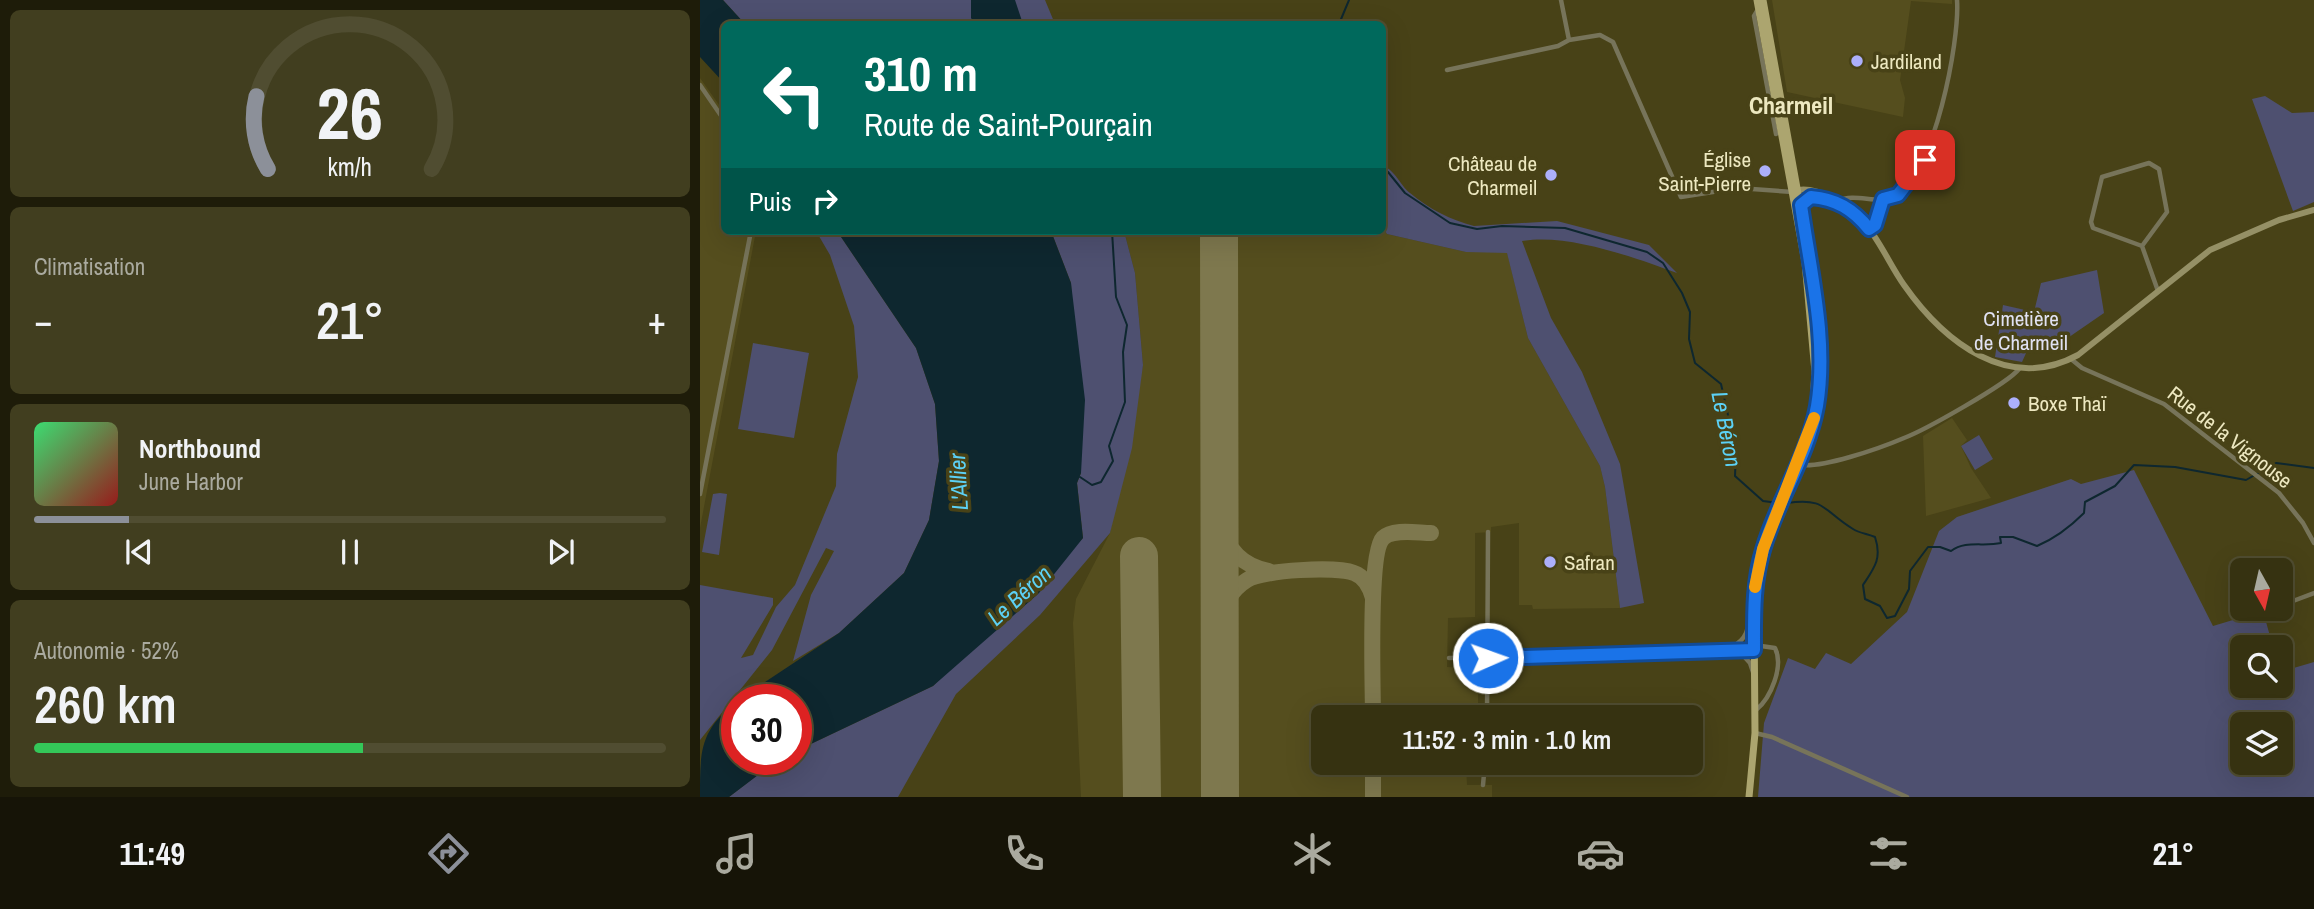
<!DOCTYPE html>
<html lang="fr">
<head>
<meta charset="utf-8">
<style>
  body { margin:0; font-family:"Archivo Narrow",sans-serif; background:#413e1f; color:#f1f3f6; height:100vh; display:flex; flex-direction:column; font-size:26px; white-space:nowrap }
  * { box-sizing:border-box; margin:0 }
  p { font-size:23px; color:#aaaa9f }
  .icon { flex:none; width:38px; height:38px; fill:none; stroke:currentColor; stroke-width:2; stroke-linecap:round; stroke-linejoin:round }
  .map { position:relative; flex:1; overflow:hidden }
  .drawer { display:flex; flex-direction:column; gap:10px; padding:10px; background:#1e1c09; width:700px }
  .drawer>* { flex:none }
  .banner { position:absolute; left:21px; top:21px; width:665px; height:214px; border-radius:10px; box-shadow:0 7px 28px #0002,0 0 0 2px #504d31; background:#00695c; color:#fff; overflow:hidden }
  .needle { width:46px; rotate:172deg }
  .tools { position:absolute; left:1530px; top:558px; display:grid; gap:14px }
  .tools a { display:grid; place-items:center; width:63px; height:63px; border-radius:10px; background:#363211; box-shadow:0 7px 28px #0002,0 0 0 2px #504d31; font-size:35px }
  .speed { position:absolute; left:21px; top:684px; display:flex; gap:14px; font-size:35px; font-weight:700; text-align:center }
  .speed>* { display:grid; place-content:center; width:91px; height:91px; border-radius:50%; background:#363211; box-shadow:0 7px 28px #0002,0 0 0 2px #504d31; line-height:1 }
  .speed .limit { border:10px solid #d22; background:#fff; color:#111 }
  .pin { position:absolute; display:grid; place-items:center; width:60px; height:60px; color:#fff; margin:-30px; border-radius:14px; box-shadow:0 4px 10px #0006 }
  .me { position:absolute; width:77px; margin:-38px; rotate:88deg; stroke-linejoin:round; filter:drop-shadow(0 0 5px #0008) }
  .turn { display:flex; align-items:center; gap:24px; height:147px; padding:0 28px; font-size:32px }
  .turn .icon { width:91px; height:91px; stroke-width:2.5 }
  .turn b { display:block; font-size:49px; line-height:60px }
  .then { display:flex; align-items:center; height:66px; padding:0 28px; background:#0003; gap:14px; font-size:26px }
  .big { font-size:52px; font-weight:600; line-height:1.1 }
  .drawer .widget { flex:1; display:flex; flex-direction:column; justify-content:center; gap:10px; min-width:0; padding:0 24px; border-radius:10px; background:#413e1f }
  .drawer .dial { align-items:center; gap:0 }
  .dial svg { height:182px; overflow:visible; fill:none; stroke:#504d31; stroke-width:7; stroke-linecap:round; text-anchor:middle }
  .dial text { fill:#f1f3f6; stroke:none }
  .song { display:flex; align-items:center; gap:21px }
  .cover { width:84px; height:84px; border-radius:10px; background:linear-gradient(135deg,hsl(140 70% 55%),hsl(0 70% 35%)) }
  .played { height:7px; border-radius:4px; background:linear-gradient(90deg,#8c9099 15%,#504d31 15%) }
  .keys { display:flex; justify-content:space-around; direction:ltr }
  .heat { display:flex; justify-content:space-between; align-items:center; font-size:38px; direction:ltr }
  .charge { height:10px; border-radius:5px; background:linear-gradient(90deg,#34c759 52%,#504d31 0) }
  .trip { position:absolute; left:611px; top:705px; width:392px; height:70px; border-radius:10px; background:#363211; box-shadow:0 7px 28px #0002,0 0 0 2px #504d31; font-weight:600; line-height:70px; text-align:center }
  .dock { display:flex; height:112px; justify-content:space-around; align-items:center; background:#161407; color:#aaaa9f }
  .dock .icon { width:49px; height:49px }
  .dock .current { color:#8c9099 }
  .dock b { font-size:32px; color:#f1f3f6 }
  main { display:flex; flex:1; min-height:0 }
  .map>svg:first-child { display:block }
  .built { fill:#554e1e }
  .green { fill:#4e5070; fill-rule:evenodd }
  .water { fill:#0e272f }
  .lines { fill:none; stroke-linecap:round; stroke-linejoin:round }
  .stream { stroke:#0e272f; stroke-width:2 }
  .taxiway { stroke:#7e784e; stroke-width:16 }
  .runway { stroke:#7e784e; stroke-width:38 }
  .minor { stroke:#77745a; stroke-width:4.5 }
  .secondary { stroke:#959066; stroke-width:6 }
  .primary { stroke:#aca56f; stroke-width:7 }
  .route-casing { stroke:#114b97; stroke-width:18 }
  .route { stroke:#1a73e8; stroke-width:12 }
  .slow { stroke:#f59e0b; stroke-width:12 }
  .poi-dot { fill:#acaffb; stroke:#484217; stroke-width:2.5 }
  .labels { text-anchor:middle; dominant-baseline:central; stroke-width:7; stroke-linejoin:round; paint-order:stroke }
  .poi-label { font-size:21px; fill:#ede8c0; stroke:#484217; text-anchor:start }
  .park-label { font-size:21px; fill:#e1e2f3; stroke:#484217 }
  .street-label { font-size:21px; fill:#ede8c0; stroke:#484217 }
  .water-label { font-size:23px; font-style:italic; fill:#5cd1f5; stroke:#484217 }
  .quarter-label { font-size:24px; font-weight:bold; fill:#ede8c0; stroke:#484217 }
</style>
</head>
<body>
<main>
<section class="drawer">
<div class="widget dial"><svg viewBox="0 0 100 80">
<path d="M14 69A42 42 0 1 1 86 69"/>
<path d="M14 69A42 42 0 0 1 9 37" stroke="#8c9099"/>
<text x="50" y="56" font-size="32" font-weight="700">26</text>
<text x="50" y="72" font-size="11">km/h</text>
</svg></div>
<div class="widget"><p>Climatisation</p>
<div class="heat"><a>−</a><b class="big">21°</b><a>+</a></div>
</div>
<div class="widget">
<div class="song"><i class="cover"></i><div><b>Northbound</b><p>June Harbor</p></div></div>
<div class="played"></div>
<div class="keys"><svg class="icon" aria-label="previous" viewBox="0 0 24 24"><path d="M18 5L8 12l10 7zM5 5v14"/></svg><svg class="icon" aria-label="pause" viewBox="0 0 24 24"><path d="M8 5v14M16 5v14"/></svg><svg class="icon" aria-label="next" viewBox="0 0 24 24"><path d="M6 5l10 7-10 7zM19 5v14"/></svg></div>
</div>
<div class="widget"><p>Autonomie · 52%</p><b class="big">260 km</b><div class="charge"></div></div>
</section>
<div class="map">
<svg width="1614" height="797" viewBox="0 0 1614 797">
  <rect width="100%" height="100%" fill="#484217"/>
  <path class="built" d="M1072,0H1252V4L1211,1L1200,80L1205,98L1203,117L1087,92Z
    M0,78L24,112V231H56L0,528Z
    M683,228L687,234L766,252H807L828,338L900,466L905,487L920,608L833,609L832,605H819V523L791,527V532L775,533V617L748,618L747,667L765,668L766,686L778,687V717L623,718V763H779L766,765L767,785H792V797H381L373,623L376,599L410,533L443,365L435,273L424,231H682Z
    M1252,418L1267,440L1261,446L1271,468L1291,498L1226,516L1223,436Z"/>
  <path class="green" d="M23,0H345L355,24H45Z
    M1565,96L1592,113L1614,112V202L1593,211L1552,99Z
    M683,166C695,170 700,185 710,193C729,209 751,220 774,226L857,221L949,245L977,273C933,257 867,233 822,241L851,318L882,372L920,464L944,603L920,608L905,487L900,466L828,338L807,253L766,252L687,234L683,228Z
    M116,231H137L216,348L235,404L239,461L229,520L204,573L139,633L93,661L111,595L134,551L126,548L72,650L0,740V585L73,598V605L41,658L53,655L76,607L95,585L136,486L137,454L158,377L154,326L130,255Z
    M351,231H424L435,273L443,365L432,448L410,533L340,615L256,694L198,797H29L77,760H96V751L233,686L383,538L377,483L381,473L371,283Z
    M1397,270L1404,313L1359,344L1327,351L1322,362L1295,357L1303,305L1334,312L1341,283Z
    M53,343L109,353L94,438L38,429Z
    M1279,435L1293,459L1275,470L1261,446Z
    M1434,470L1513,626L1563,611L1573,647L1542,648V686H1580V672L1614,662V797H1058L1064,723L1088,658L1115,669L1126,653L1151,664L1207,612L1239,531L1257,517L1371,479L1381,484ZM1542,724H1580V763H1542Z
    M20,493L27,494L19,555L2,552L13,494Z"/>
  <path class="water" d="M0,0H23L45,24H24V83L0,57Z
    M271,0H315L323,24H275L271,18Z
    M137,231H351L371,283L385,400L381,473L377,483L383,538L339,593L233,686L96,751V700H38L139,633L204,573L229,520L239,461L235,404L216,348Z
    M37,701V760H78L29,797H0C0,749 0,731 37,701Z"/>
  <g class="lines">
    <path class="stream" d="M639,24L649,0
      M682,170L688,172L705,193L750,223L777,229L802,226L865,228L947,252L963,263L982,293L990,312L989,339L995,363L1021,384L1036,451L1035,476L1063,501L1078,503
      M380,477L392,485L401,482L413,461L409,446L425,402L423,352L427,325L416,297L412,231
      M1087,503C1126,497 1123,511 1153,529C1159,533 1168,534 1175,537C1182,558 1175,567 1163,585L1165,599L1180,606L1187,618L1195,616L1209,589L1210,571L1228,547H1240L1251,551C1266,540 1283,547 1301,543L1300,537H1313L1337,546C1356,538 1370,527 1384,513L1385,502L1415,486L1434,465L1475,467L1546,480L1576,463L1614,468"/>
    <path class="taxiway" d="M520,524C528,550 542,566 569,571
      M520,624C525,605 529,591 547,580C563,570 636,566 654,573C665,577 670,587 673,598
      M673,718C673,689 668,553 683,538C693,528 718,533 731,533
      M673,797V763"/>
    <path class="runway" d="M519,231L520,797
      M439,556L442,797"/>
    <path class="minor" d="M861,0L869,40L900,35L913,42L981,197L1038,188L1093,192
      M1057,11L1054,16L1076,134
      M747,70L858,46L869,40
      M0,85L24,120
      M1449,163L1459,169L1467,212L1442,246L1393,228L1391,222L1402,177Z
      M1138,201C1156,192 1179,206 1196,196C1234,175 1260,41 1257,0
      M1169,229L1175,225L1183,199
      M1442,246L1458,291
      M1371,359L1382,368L1464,404L1579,493L1603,523L1614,543
      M1096,464C1117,471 1183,447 1204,438C1225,430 1307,384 1319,369
      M0,494L51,231
      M1593,601L1614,593
      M1033,646C1055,635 1045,616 1053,597
      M1030,650L1054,651
      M1040,652L1050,663L1053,672
      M749,658L1026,649L1054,645L1075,648C1084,666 1071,698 1056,710
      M787,718L788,532
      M1055,733L1072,737L1207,797
      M783,785L785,763"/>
    <path class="secondary" d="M1094,191C1116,184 1150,206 1164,222C1180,241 1190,265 1204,285C1244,342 1308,393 1378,355L1510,250L1579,220L1614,210
      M1097,193L1099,196L1123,198"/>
    <path class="primary" d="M1063,0L1110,260L1118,338
      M1049,797L1055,733L1054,614L1058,568L1101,452L1113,404L1115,372L1105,262L1057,0"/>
  </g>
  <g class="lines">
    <g class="route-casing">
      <path id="route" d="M788,658L1054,650C1054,616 1053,583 1063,550C1077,501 1108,456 1117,406C1128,340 1110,270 1101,205L1111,197C1136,199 1153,209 1169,229L1175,225L1183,199L1198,195L1225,160"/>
    </g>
    <use href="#route" class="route"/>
    <path class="slow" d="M1055,587L1063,549L1114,418"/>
  </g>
  <g class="poi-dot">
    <circle cx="1157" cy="61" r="7"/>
    <circle cx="1065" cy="171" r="7"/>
    <circle cx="851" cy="175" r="7"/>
    <circle cx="1314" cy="403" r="7"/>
    <circle cx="850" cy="562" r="7"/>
  </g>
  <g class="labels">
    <g class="poi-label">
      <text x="1171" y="61">Jardiland</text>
      <text x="1051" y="159" text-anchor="end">Église<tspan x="1051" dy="24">Saint-Pierre</tspan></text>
      <text x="837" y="163" text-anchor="end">Château de<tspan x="837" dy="24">Charmeil</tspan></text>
      <text x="1328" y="403">Boxe Thaï</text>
      <text x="864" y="562">Safran</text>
    </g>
    <g class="park-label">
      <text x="1321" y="318">Cimetière<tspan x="1321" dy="24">de Charmeil</tspan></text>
    </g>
    <g class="street-label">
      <text transform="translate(1530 437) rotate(38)">Rue de la Vignouse</text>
    </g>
    <g class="water-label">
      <text transform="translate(1027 429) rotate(79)">Le Béron</text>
      <text transform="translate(258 482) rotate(-93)">L'Allier</text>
      <text transform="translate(319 595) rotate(-42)">Le Béron</text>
    </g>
    <g class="quarter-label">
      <text x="1091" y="105">Charmeil</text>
    </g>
  </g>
</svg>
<div class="tools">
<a><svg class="needle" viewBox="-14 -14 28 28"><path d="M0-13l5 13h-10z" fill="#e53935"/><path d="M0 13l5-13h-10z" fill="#aaaa9f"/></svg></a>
<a><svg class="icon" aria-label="search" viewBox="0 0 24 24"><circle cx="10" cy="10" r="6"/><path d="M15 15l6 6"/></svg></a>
<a><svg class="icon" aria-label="layers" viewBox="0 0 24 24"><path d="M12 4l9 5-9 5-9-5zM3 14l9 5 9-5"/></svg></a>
</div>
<div class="speed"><div class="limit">30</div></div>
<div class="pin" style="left:1225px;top:160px;background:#d93025"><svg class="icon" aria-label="arrive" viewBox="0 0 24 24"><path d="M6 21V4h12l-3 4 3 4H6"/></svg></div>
<svg class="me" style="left:788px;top:658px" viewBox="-20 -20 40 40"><circle r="17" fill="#1a73e8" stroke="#fff" stroke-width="3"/><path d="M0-11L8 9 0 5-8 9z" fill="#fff"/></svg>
<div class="trip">11:52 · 3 min · 1.0 km</div>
<div class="banner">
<div class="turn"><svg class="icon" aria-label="left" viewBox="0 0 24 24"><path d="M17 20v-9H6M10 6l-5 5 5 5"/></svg><div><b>310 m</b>Route de Saint-Pourçain</div></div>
<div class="then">Puis<svg class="icon" aria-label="right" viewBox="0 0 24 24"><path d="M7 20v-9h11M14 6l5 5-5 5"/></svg></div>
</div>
</div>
</main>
<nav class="dock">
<b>11:49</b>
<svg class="icon current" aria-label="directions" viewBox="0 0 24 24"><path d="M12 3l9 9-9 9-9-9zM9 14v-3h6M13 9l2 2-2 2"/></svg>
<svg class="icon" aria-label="music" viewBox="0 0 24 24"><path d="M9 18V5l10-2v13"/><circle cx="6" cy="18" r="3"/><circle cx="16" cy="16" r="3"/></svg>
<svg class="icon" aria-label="phone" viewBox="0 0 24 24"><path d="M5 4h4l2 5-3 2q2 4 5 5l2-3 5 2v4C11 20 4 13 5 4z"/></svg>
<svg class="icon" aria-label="climate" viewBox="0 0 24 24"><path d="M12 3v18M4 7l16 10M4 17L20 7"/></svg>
<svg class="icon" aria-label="car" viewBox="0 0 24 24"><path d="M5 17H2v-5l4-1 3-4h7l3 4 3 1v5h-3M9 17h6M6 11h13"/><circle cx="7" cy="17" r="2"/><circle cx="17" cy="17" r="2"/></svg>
<svg class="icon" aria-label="filters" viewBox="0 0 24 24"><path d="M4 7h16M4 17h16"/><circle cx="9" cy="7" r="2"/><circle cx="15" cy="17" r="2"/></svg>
<b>21°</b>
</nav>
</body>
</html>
